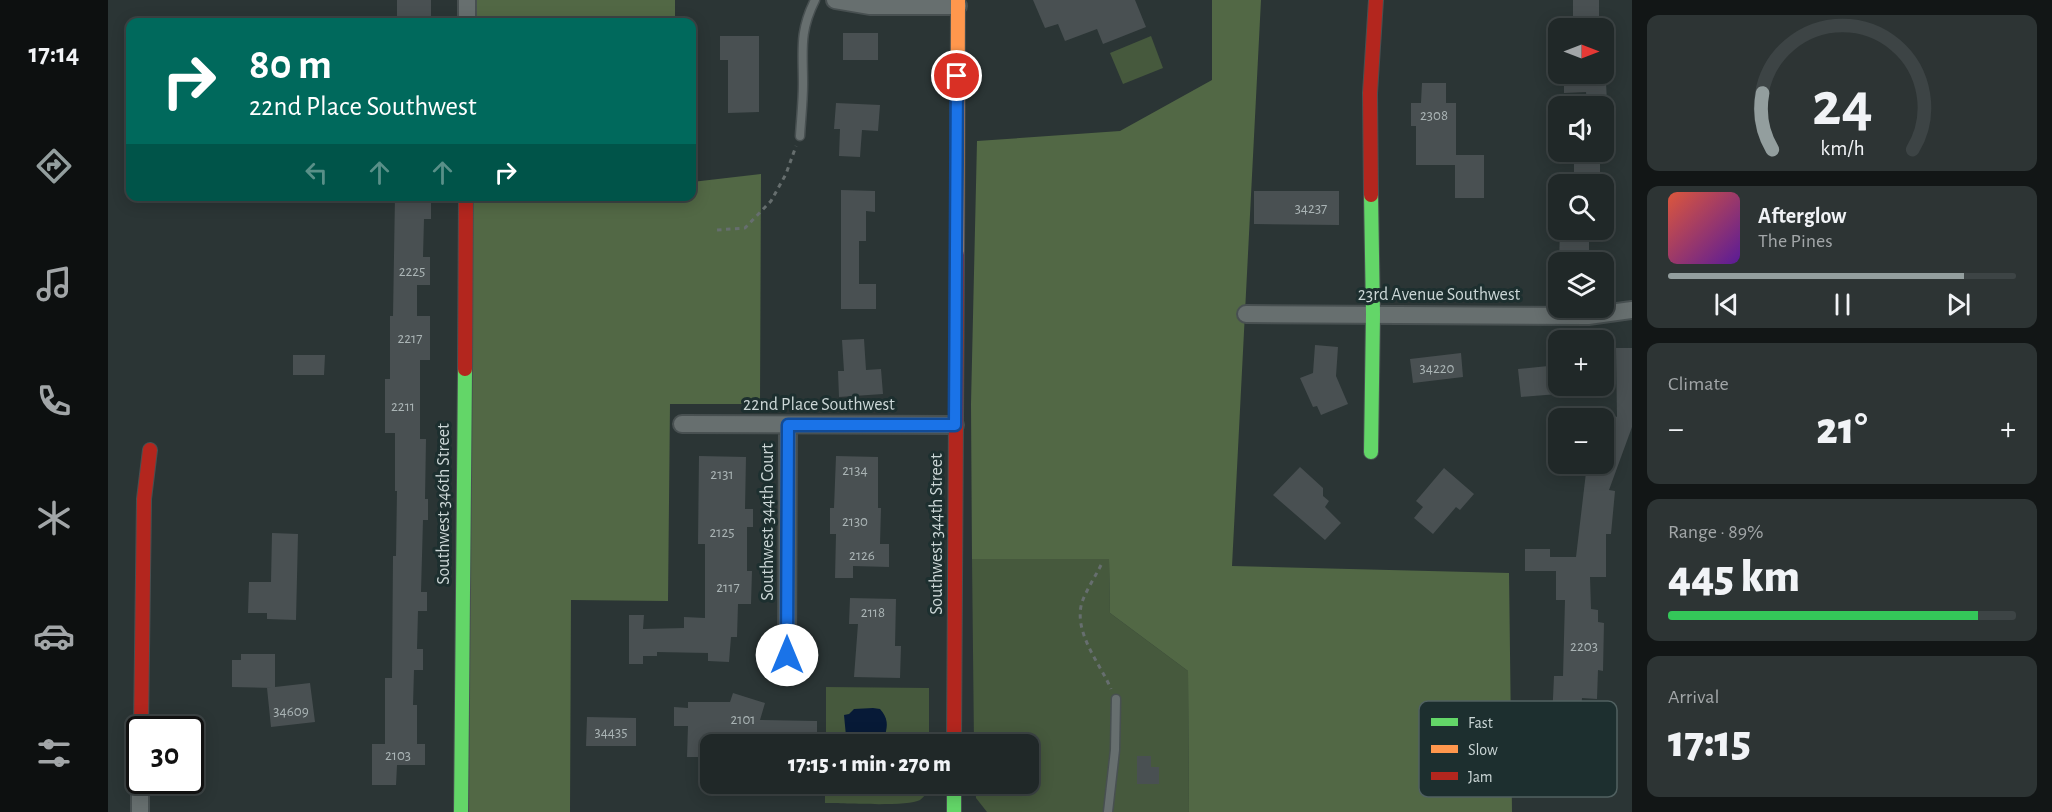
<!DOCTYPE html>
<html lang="en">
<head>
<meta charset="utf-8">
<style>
  body { margin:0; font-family:"Alegreya Sans",sans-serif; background:#2d3434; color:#f1f3f6; height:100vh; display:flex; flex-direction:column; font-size:22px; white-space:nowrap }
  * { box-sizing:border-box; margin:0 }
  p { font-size:20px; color:#a2a6a8 }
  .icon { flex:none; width:33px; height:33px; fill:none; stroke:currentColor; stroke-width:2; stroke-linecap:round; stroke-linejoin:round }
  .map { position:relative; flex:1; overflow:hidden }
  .panel { display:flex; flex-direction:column; gap:15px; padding:15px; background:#121616; width:420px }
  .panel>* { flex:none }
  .guide { position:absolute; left:18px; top:18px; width:570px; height:183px; border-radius:12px; box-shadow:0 3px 15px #0003,0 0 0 2px #3d4445; background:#00695c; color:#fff; overflow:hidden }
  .needle { width:39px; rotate:90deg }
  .buttons { position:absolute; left:1440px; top:18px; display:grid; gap:12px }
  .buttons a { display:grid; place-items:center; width:66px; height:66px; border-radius:12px; background:#202828; box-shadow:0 3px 15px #0003,0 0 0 2px #3d4445; font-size:30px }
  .speed { position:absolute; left:18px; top:716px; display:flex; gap:12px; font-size:30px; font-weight:700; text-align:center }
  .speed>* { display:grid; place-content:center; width:78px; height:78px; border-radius:50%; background:#202828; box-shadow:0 3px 15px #0003,0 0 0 2px #3d4445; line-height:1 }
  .speed .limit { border:3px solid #111; border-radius:9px; background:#fff; color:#111 }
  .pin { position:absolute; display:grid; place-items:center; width:51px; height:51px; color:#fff; margin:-26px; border:3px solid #fff; border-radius:50%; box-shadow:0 2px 6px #0007 }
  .me { position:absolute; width:66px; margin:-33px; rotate:0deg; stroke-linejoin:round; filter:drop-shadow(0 0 4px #0008) }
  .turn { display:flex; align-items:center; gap:21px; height:126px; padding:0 24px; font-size:27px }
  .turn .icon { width:78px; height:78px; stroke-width:2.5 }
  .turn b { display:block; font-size:42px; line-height:51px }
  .lanes { display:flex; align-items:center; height:57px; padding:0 24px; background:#0003; justify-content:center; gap:30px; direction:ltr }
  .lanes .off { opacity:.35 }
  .big { font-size:45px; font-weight:800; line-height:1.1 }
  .panel .widget { flex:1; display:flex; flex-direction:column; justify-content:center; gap:9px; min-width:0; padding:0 21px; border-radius:12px; background:#2d3434 }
  .panel .dial { align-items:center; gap:0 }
  .dial svg { height:156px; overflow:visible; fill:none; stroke:#3d4445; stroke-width:7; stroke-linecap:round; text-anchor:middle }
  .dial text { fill:#f1f3f6; stroke:none }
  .song { display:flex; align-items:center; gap:18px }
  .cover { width:72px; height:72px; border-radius:9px; background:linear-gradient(135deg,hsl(10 70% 55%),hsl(270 70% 35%)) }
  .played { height:6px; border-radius:3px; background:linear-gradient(90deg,#939e9e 85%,#3d4445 85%) }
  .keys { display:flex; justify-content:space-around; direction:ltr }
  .heat { display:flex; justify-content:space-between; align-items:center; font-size:33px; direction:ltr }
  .charge { height:9px; border-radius:4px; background:linear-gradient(90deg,#34c759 89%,#3d4445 0) }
  .trip { position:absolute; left:592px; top:734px; width:339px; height:60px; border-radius:12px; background:#202828; box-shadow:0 3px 15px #0003,0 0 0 2px #3d4445; font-weight:800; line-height:60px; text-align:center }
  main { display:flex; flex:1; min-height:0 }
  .tab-bar { display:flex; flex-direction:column; width:108px; justify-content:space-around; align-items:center; background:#0d1010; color:#a2a6a8 }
  .tab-bar .icon { width:42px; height:42px }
  .tab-bar .active { color:#939e9e }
  .tab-bar b { font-size:27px; color:#f1f3f6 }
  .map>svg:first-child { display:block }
  .green { fill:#46593d }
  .forest { fill:#526845 }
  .water { fill:#071a37 }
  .building { fill:#495052 }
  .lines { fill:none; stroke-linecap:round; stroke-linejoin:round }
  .lane-casing { stroke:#485051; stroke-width:11 }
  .street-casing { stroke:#485051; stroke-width:20 }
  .fast-casing { stroke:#485051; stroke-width:16 }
  .slow-casing { stroke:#485051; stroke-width:16 }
  .jam-casing { stroke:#485051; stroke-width:16 }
  .path { stroke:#666e6e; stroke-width:3; stroke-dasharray:4.5 4.5; stroke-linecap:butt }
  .lane { stroke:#676f6f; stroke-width:8 }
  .street { stroke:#676f6f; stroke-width:16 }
  .fast { stroke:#63d668; stroke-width:14 }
  .slow { stroke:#ff974d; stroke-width:14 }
  .jam { stroke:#b3261e; stroke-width:14 }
  .route-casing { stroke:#114b97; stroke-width:15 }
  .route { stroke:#1a73e8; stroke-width:10 }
  .labels { text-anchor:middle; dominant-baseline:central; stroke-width:6; stroke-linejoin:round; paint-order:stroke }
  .number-label { font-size:15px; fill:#aab4b5 }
  .street-label { font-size:18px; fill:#cbd6d6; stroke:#1d2f2f }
  .key { fill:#1d2f2f; stroke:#516161; stroke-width:1.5 }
  .key-label { font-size:16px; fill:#cbd6d6 }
</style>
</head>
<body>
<main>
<nav class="tab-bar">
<b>17:14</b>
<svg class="icon active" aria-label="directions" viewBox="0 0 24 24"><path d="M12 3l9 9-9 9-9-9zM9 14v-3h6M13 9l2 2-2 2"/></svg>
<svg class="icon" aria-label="music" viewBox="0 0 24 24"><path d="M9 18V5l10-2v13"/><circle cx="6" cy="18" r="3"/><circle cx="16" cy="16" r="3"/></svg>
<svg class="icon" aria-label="phone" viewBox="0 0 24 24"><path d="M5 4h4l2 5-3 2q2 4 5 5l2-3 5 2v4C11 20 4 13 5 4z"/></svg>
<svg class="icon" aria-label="climate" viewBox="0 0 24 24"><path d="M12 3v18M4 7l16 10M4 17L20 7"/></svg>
<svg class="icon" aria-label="car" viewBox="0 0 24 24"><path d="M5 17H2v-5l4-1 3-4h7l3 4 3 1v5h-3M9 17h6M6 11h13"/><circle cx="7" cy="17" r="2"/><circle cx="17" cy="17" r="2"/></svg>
<svg class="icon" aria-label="filters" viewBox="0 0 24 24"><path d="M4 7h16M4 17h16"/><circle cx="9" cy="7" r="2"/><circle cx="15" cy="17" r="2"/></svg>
</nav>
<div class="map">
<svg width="1524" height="812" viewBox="0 0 1524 812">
  <rect width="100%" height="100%" fill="#2b3535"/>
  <path class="green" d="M1043,36L1055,68L1015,84L1002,53Z
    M864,559H1001L1002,613L1080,671L1081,812H879L868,798L867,783H921V744H866Z
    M718,687L821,688V744H718Z
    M717,783H821C820,789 818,796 812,800C800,807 735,803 717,803Z"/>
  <path class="forest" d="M359,0H567V22H359Z
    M1104,0H1153L1124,566L1401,573L1404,812H1081L1080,671L1002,613L1001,559H864L863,404L869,141L1012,131L1104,80Z
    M653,174L652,404H562L560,601L463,600L462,812H353L358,197L584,196V182Z"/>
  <path class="water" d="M765,708L772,709C780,718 780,725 777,735L772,738L738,736L736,715L741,714L746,709Z"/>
  <path class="building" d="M289,0H323V22H289Z
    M925,0H1027L1038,27L995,44L989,29L957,41L950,24L937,28Z
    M1465,0H1491V28H1465Z
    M735,33H770V60H735Z
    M612,36H651V112L620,113V60H612Z
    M1456,74H1481V82H1498L1499,103H1479L1478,92L1456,93Z
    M1314,83H1338V103H1348V155H1376V198H1347V165H1308V126H1303V103H1313Z
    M728,103L772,105L770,131L754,130L752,157L731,156L732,129H726Z
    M1466,152H1492V184H1466Z
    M733,190L767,191V212L758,211V241H751V284H768V309H733Z
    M1146,191H1231V225L1146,224Z
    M287,196H323V219H316L315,257H322V285H309V316H322V360H312V439H318L317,499H320V520H315L313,592H319V611H310L309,649H315V670H306L305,705H309V744H317V765H289L288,785H264V744H277V678H284L285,556H288L289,491H287V433H277V379H282V316H285Z
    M1452,230H1481V262H1451Z
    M756,339L758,370L773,369L775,394L731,397L730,371H736L734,340Z
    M1207,345L1230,347L1228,376L1240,404L1213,415L1209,406L1205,407L1192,378L1205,373Z
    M1508,348H1524V427L1501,490L1507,491L1503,534H1498V577H1482L1483,609L1490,610V622L1496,623L1495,671L1490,670L1489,699L1474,698L1471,742L1488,743L1486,789L1455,788L1457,720H1444L1446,676H1455L1457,600H1448V571H1417V549H1442V557H1468L1479,464H1496V424L1499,413L1509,417Z
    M1353,353L1355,377L1305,383L1302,359Z
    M185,355H217L216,375H185Z
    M1450,365V394L1413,397L1410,369Z
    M591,456L638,457L637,509H645V527H639V571H644L643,604H630L629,637H623L621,662L600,661V653L549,652V656H535V664H521V615H536L535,629L576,628V617L597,618V544H590Z
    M728,456L770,457V508H773L772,544H781V567L745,566V578H727L728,534H722V508H726Z
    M1192,467L1215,488V496L1221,501L1217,507L1233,523L1217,540L1165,495Z
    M1336,468L1366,494L1352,510L1348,507L1325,534L1306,518L1315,507L1308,501Z
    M164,533L190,534L188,620L159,619V613H140L141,582H163Z
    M742,598L788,599L787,646H793L792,678L746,677L750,624H741Z
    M133,654H167V687L202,683L207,722L163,727L159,688H164L124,687V660H133Z
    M625,693L657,703L652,720L709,721V744H679V741L646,740L645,744H642L609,734V744H603V757H579L580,726H566V707L580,708V702H622Z
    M479,717L528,718V746H478Z
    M1029,756H1043V767H1051V784H1029Z"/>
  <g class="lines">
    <g class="lane-casing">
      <path id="lane" d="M692,136C693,119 695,101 695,84C695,49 691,32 707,0
        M1000,812L1007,750L1008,699"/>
    </g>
    <g class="street-casing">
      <path id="street" d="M727,0L762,6H850
        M359,22V0
        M1138,314L1480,316L1524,310
        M574,424L847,425
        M679,655L680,425
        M32,812V780"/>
    </g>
    <g class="fast-casing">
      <path id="fast" d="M1263,452L1265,314L1263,195
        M846,783V812
        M353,812L357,369"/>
    </g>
    <g class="slow-casing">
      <path id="slow" d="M849,255L850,0"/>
    </g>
    <g class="jam-casing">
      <path id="jam" d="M1263,195L1262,93L1268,0
        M357,369L358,196
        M33,729L36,499L42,450
        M846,744L849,255"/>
    </g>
    <path class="path" d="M609,230L637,228L663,201L678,174L688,146
      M993,565C987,577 979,589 974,602C965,633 992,663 1003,689"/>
    <use href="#lane" class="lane"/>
    <use href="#street" class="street"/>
    <use href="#fast" class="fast"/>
    <use href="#slow" class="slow"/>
    <use href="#jam" class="jam"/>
  </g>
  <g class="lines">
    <g class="route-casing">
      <path id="route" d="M679,655L680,425H847L849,76"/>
    </g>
    <use href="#route" class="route"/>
  </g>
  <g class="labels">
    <g class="number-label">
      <text x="1326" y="115">2308</text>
      <text x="1203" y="208">34237</text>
      <text x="304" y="271">2225</text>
      <text x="302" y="338">2217</text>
      <text x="1329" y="368">34220</text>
      <text x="295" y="406">2211</text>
      <text x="747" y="470">2134</text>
      <text x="614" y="474">2131</text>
      <text x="747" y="521">2130</text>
      <text x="614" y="532">2125</text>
      <text x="754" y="555">2126</text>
      <text x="620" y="587">2117</text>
      <text x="765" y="612">2118</text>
      <text x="1476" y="646">2203</text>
      <text x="183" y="711">34609</text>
      <text x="635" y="719">2101</text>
      <text x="503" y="732">34435</text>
      <text x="290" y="755">2103</text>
    </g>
    <g class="street-label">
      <text x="1331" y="295">23rd Avenue Southwest</text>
      <text x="711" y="405">22nd Place Southwest</text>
      <text transform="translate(336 504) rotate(-90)">Southwest 346th Street</text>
      <text transform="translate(660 522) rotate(-90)">Southwest 344th Court</text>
      <text transform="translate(829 534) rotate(-90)">Southwest 344th Street</text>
    </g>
  </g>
  <rect x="1311" y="701" width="198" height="96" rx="9" class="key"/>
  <rect x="1323" y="718" width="27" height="8" fill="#63d668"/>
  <rect x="1323" y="745" width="27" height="8" fill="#ff974d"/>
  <rect x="1323" y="772" width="27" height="8" fill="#b3261e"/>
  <g class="key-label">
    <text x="1360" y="728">Fast</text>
    <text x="1360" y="755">Slow</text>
    <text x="1360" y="782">Jam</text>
  </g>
</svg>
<div class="buttons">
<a><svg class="needle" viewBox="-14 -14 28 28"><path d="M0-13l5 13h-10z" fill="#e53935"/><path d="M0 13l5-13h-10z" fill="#a2a6a8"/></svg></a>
<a><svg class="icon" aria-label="sound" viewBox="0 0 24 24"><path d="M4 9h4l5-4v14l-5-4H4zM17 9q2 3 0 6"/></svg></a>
<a><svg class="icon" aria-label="search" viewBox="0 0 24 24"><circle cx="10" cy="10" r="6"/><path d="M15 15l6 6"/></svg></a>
<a><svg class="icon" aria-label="layers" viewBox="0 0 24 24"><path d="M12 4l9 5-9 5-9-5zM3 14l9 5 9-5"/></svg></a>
<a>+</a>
<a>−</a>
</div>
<div class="speed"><div class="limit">30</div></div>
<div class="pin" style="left:849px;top:76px;background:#d93025"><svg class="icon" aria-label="arrive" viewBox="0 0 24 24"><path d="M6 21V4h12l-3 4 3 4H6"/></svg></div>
<svg class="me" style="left:679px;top:655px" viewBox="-20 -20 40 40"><circle r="19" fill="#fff"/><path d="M0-13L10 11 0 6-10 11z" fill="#1a73e8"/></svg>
<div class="trip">17:15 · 1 min · 270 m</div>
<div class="guide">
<div class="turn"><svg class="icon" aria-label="right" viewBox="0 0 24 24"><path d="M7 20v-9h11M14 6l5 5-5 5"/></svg><div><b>80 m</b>22nd Place Southwest</div></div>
<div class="lanes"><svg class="icon off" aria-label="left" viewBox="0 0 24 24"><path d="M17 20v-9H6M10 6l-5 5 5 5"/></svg><svg class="icon off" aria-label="ahead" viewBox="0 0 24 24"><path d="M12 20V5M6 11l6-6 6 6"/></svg><svg class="icon off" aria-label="ahead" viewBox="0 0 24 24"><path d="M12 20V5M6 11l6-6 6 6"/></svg><svg class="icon" aria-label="right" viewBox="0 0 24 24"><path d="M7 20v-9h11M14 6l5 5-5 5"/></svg></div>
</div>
</div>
<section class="panel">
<div class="widget dial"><svg viewBox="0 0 100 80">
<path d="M14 69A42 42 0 1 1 86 69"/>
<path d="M14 69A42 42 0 0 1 9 40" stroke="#939e9e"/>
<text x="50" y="56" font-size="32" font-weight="700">24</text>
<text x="50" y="72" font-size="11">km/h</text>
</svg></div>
<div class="widget">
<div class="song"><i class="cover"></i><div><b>Afterglow</b><p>The Pines</p></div></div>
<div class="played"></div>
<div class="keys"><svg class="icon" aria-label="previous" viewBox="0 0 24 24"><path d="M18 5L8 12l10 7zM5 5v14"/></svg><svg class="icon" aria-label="pause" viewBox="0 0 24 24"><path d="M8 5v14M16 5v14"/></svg><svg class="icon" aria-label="next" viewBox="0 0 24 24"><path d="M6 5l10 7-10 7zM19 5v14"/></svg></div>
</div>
<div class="widget"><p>Climate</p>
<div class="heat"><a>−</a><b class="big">21°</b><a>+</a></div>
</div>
<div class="widget"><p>Range · 89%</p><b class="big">445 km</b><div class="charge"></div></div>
<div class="widget"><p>Arrival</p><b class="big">17:15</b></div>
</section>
</main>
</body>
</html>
